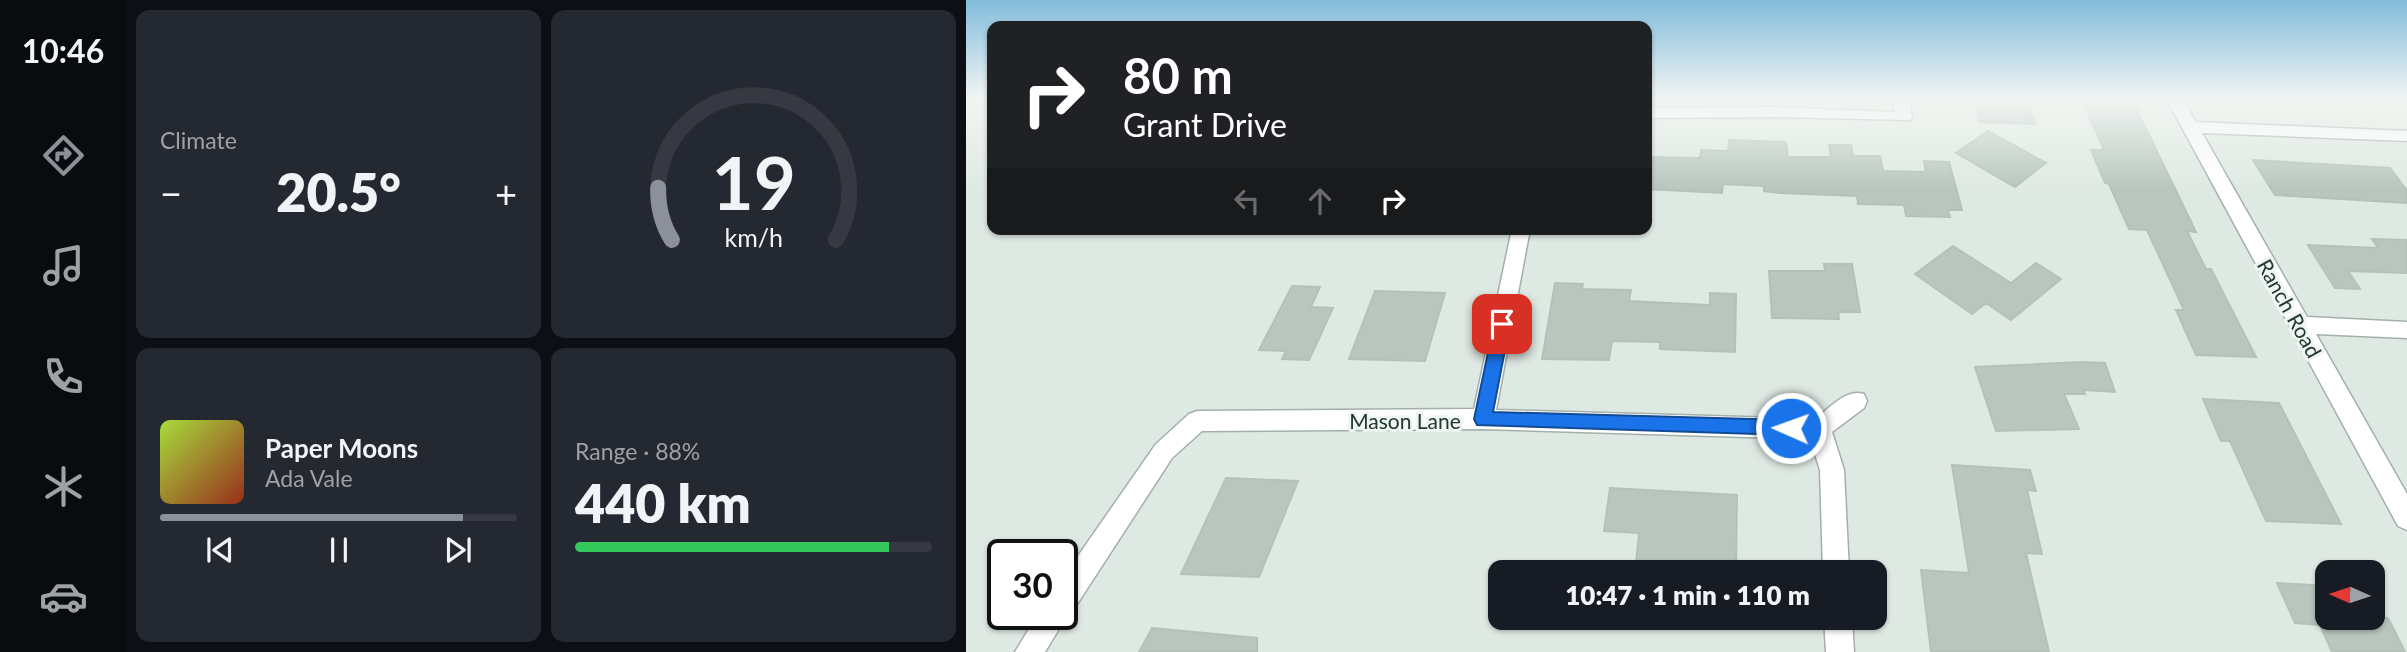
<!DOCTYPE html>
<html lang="en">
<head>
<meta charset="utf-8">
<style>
  body { margin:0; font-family:Lato,sans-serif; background:#242831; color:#f1f3f6; height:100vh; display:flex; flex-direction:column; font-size:26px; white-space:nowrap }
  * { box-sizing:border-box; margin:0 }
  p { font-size:23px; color:#9ea1a6 }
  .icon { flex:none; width:38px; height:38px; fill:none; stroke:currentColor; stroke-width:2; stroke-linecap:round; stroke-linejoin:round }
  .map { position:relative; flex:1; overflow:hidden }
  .panel { display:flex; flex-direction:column; gap:10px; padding:10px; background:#0d0f14; width:840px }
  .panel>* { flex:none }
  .banner { position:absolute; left:21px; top:21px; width:665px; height:214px; border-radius:14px; box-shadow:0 2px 5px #0004; background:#202124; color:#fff; overflow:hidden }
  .needle { width:46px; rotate:273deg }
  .controls { position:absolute; left:1349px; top:560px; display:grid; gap:14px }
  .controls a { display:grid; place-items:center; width:70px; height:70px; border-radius:14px; background:#171b24; box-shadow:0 2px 5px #0004; font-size:35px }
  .speed { position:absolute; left:21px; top:539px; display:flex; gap:14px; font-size:35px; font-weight:700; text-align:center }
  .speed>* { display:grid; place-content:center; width:91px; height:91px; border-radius:50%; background:#171b24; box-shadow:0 2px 5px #0004; line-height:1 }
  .speed .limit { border:4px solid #111; border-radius:10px; background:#fff; color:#111 }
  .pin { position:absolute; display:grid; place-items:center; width:60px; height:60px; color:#fff; margin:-30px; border-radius:14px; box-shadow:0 4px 10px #0006 }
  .me { position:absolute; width:77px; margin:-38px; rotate:272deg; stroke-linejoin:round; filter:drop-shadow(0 0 5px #0008) }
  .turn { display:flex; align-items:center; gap:24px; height:147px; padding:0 21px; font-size:32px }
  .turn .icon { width:91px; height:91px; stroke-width:2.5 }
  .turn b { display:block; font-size:49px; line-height:60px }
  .lanes { display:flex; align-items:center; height:66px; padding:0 21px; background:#0003; justify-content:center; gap:35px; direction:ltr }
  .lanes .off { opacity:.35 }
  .big { font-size:52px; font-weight:800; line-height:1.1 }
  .panel .card { flex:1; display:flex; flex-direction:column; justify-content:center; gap:10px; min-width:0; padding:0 24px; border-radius:14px; background:#242831 }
  .panel .dial { align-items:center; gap:0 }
  .dial svg { height:182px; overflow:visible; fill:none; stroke:#363941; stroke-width:7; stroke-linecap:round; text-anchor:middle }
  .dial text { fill:#f1f3f6; stroke:none }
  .song { display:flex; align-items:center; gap:21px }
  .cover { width:84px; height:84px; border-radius:10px; background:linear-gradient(135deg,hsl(80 70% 55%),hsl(10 70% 35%)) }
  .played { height:7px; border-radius:4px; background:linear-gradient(90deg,#8c9099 85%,#363941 85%) }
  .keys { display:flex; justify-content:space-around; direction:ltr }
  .heat { display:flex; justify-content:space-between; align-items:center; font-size:38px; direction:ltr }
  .charge { height:10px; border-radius:5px; background:linear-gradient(90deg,#34c759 88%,#363941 0) }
  .panel .tiles { flex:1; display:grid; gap:10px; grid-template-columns:repeat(2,1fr) }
  .trip { position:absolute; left:522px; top:560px; width:399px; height:70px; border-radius:14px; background:#171b24; box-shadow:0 2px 5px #0004; font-weight:800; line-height:70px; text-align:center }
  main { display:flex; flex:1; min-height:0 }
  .tabs { display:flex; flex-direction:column; width:126px; justify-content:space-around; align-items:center; background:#090b0e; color:#9ea1a6 }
  .tabs .icon { width:49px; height:49px }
  .tabs .selected { color:#8c9099 }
  .tabs b { font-size:32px; color:#f1f3f6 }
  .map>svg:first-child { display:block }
  .building { fill:#b8c6bf; stroke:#b3c2b9; stroke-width:2 }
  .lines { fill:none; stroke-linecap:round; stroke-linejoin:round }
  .minor-casing { stroke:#a3b0a9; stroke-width:3 }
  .minor { fill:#fff; fill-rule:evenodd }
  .route { fill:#1a73e8; stroke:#114b97; stroke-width:2 }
  .labels { text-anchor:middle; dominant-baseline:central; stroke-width:6; stroke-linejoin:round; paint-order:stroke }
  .street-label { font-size:21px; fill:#22372e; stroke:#eff6f2 }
</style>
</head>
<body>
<main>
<nav class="tabs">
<b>10:46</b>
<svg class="icon selected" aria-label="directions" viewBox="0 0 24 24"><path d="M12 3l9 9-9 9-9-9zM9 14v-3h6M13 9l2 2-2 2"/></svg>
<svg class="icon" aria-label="music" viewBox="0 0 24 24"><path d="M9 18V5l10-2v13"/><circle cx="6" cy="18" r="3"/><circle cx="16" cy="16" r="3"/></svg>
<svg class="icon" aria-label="phone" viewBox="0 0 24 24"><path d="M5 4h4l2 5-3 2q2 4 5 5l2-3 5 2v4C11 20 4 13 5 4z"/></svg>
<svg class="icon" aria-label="climate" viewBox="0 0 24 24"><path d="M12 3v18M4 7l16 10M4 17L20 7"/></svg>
<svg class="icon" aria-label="car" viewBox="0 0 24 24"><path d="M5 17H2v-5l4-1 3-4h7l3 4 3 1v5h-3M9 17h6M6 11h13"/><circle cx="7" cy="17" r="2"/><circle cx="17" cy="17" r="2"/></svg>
</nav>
<section class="panel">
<div class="tiles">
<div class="card"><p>Climate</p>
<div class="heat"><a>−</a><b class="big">20.5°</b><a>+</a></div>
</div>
<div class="card dial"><svg viewBox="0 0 100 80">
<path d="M14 69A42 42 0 1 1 86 69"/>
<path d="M14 69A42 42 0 0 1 8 46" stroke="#8c9099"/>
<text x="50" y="56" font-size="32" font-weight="700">19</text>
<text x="50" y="72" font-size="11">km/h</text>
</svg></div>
<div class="card">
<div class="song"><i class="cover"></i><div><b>Paper Moons</b><p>Ada Vale</p></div></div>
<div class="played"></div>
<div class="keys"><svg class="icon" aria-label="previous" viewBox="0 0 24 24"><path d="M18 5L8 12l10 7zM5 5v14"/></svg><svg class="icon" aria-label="pause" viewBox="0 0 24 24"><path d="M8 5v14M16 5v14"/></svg><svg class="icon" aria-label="next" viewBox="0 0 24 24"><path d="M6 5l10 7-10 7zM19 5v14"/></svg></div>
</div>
<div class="card"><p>Range · 88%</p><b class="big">440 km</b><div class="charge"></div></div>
</div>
</section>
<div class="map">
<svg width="1441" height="652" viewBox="0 0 1441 652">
  <rect width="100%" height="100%" fill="#dfe9e3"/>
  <path class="building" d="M1008,98H1060L1069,124L1014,122Z
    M1117,103L1168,104L1230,232L1221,231L1240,269H1245L1290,357L1230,355L1210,310H1218L1181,230L1163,229L1143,184L1139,183L1125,150H1138Z
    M1022,131L1080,163L1049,187L990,153Z
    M763,140L820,142L822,157H865L863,145H885L887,156H914L917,171L960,172L958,161L983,162L996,210H982L984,217L940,216L938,205L892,204L891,196L814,193L798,191V186L757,184L756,193L681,189V157L734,158L735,150L762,151Z
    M1287,160L1424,168L1441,191V203L1309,195Z
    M1406,239L1441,240V273L1382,271L1394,289L1369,288L1342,245L1412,248Z
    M987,246L1045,283L1070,263L1095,279L1045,320L1020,303L1006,314L949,274Z
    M858,264H886L894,312H872L873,319L806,318L803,271H859Z
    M589,283L617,284L616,289L665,290L663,301L744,305V293L770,294L769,352L694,349V342L646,341L643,360L576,359Z
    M326,286L354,287L345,307L367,308L343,360L316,359L320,351L293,350Z
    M409,291L479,293L459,361L383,359Z
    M1117,362L1139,363L1149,392L1117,390L1119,394H1098L1113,429L1030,431L1009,367Z
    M1237,399L1313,403L1375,524L1300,521L1264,441H1255Z
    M986,465L1064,470L1070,491L1061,490L1076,554L1060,553L1083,652H965L955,570L1003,573Z
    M260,478L332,481L293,577L215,574Z
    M644,488L771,495L770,572H669L673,533L638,531Z
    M1311,583L1362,586V618H1422L1439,652H1366L1354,625L1329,623Z
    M186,628L291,638V652H173Z"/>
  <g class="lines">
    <g class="minor-casing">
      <path id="minor" d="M927,98H943L946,117L944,120L808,117L681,118V108L808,107L929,112Z
        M1200,98H1216L1230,122L1441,131V141L1236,133L1341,317L1441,322V338L1350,334L1441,494V530L1432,526Z
        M546,229H564L530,410L849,419C863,409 880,388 898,394L901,401L898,408L866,432L878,470L883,572H857L854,470L844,439L517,429L236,431L206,458L106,612L102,614L79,652H49L72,614H96V579L190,444L223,414L231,411L508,409Z
        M858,618H886L888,652H860Z"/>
    </g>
    <use href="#minor" class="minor"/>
  </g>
  <linearGradient id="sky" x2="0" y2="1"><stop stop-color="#83bcdc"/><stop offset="0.52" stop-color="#f1f5f2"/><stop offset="1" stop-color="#f1f5f2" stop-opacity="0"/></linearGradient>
  <rect width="1441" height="190" fill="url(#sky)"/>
  <path class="route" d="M536,318L544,324L527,412L825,420L831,423L834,428L831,433L825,435L511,425L508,419L528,324Z"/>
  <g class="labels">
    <g class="street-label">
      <text transform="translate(1324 308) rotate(61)">Ranch Road</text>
      <text x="439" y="420">Mason Lane</text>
    </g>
  </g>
</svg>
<div class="controls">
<a><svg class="needle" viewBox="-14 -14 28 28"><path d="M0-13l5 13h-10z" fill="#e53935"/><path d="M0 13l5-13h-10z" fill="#9ea1a6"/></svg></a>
</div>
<div class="speed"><div class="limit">30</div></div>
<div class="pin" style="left:536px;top:324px;background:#d93025"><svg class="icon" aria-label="arrive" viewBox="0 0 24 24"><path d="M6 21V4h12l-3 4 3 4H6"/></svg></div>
<svg class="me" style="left:825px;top:428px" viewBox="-20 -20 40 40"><circle r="17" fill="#1a73e8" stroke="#fff" stroke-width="3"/><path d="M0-11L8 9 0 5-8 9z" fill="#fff"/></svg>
<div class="trip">10:47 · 1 min · 110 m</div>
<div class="banner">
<div class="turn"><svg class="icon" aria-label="right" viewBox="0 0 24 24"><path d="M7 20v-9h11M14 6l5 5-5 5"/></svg><div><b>80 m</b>Grant Drive</div></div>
<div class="lanes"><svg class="icon off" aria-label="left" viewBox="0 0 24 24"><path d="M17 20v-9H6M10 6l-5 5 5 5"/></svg><svg class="icon off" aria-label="ahead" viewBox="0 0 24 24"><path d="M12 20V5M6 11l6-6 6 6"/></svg><svg class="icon" aria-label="right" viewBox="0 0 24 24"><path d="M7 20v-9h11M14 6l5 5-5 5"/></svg></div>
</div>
</div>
</main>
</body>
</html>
